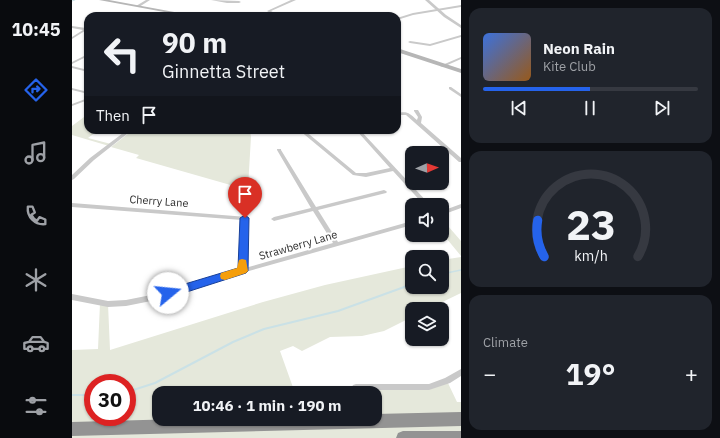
<!DOCTYPE html>
<html lang="en">
<head>
<meta charset="utf-8">
<style>
  body { margin:0; font-family:"IBM Plex Sans",sans-serif; background:#20242c; color:#f1f3f6; height:100vh; display:flex; flex-direction:column; font-size:15px; white-space:nowrap }
  * { box-sizing:border-box; margin:0 }
  p { font-size:13px; color:#9ea1a6 }
  .icon { flex:none; width:22px; height:22px; fill:none; stroke:currentColor; stroke-width:2; stroke-linecap:round; stroke-linejoin:round }
  .map { position:relative; flex:1; overflow:hidden }
  .side { display:flex; flex-direction:column; gap:8px; padding:8px; background:#0d0f14; width:259px }
  .side>* { flex:none }
  .guide { position:absolute; left:12px; top:12px; width:317px; height:122px; border-radius:12px; box-shadow:0 1px 3px #0004; background:#171b24; color:#f1f3f6; overflow:hidden }
  .needle { width:26px; rotate:88deg }
  .buttons { position:absolute; left:333px; top:146px; display:grid; gap:8px }
  .buttons a { display:grid; place-items:center; width:44px; height:44px; border-radius:8px; background:#171b24; box-shadow:0 1px 3px #0004; font-size:20px }
  .speed { position:absolute; left:12px; top:374px; display:flex; gap:8px; font-size:20px; font-weight:700; text-align:center }
  .speed>* { display:grid; place-content:center; width:52px; height:52px; border-radius:50%; background:#171b24; box-shadow:0 1px 3px #0004; line-height:1 }
  .speed .limit { border:6px solid #d22; background:#fff; color:#111 }
  .pin { position:absolute; display:grid; place-items:center; width:34px; height:34px; color:#fff; margin:-41px -17px; border-radius:50% 50% 50% 0; rotate:-45deg; box-shadow:0 0 4px #0007 }
  .pin .icon { rotate:45deg }
  .me { position:absolute; width:44px; margin:-22px; rotate:73deg; stroke-linejoin:round; filter:drop-shadow(0 0 3px #0008) }
  .turn { display:flex; align-items:center; gap:14px; height:84px; padding:0 12px; font-size:18px }
  .turn .icon { width:52px; height:52px; stroke-width:2.5 }
  .turn b { display:block; font-size:28px; line-height:34px }
  .then { display:flex; align-items:center; height:38px; padding:0 12px; background:#0003; gap:8px; font-size:15px }
  .big { font-size:30px; font-weight:800; line-height:1.1 }
  .side .widget { flex:1; display:flex; flex-direction:column; justify-content:center; gap:6px; min-width:0; padding:0 14px; border-radius:12px; background:#20242c }
  .side .dial { align-items:center; gap:0 }
  .dial svg { height:104px; overflow:visible; fill:none; stroke:#363941; stroke-width:7; stroke-linecap:round; text-anchor:middle }
  .dial text { fill:#f1f3f6; stroke:none }
  .song { display:flex; align-items:center; gap:12px }
  .cover { width:48px; height:48px; border-radius:6px; background:linear-gradient(135deg,hsl(220 70% 55%),hsl(30 70% 35%)) }
  .played { height:4px; border-radius:2px; background:linear-gradient(90deg,#2563eb 50%,#363941 50%) }
  .keys { display:flex; justify-content:space-around; direction:ltr }
  .heat { display:flex; justify-content:space-between; align-items:center; font-size:22px; direction:ltr }
  .trip { position:absolute; left:80px; top:386px; width:230px; height:40px; border-radius:12px; background:#171b24; box-shadow:0 1px 3px #0004; font-weight:800; line-height:40px; text-align:center }
  main { display:flex; flex:1; min-height:0 }
  .dock { display:flex; flex-direction:column; width:72px; justify-content:space-around; align-items:center; background:#090b0e; color:#9ea1a6 }
  .dock .icon { width:28px; height:28px }
  .dock .active { color:#2563eb }
  .dock b { font-size:18px; color:#f1f3f6 }
  .map>svg:first-child { display:block }
  .green { fill:#e5e8db; fill-rule:evenodd }
  .lines { fill:none; stroke-linecap:round; stroke-linejoin:round }
  .stream-far2 { stroke:#cae1e6; stroke-width:1 }
  .stream-far1 { stroke:#cae1e6; stroke-width:1.5 }
  .stream { stroke:#cae1e6; stroke-width:2 }
  .minor { fill:#c9c9c9; fill-rule:evenodd }
  .tertiary { fill:#c9c9c9; fill-rule:evenodd }
  .secondary { fill:#b6b6b6; fill-rule:evenodd }
  .motorway { fill:#939393; fill-rule:evenodd }
  .route { fill:#2563eb; stroke:#184099 }
  .slow { fill:#f59e0b }
  .labels { text-anchor:middle; dominant-baseline:central; stroke-width:4; stroke-linejoin:round; paint-order:stroke }
  .street-label { font-size:11px; fill:#2c2c2c; stroke:#fff }
</style>
</head>
<body>
<main>
<nav class="dock">
<b>10:45</b>
<svg class="icon active" aria-label="directions" viewBox="0 0 24 24"><path d="M12 3l9 9-9 9-9-9zM9 14v-3h6M13 9l2 2-2 2"/></svg>
<svg class="icon" aria-label="music" viewBox="0 0 24 24"><path d="M9 18V5l10-2v13"/><circle cx="6" cy="18" r="3"/><circle cx="16" cy="16" r="3"/></svg>
<svg class="icon" aria-label="phone" viewBox="0 0 24 24"><path d="M5 4h4l2 5-3 2q2 4 5 5l2-3 5 2v4C11 20 4 13 5 4z"/></svg>
<svg class="icon" aria-label="climate" viewBox="0 0 24 24"><path d="M12 3v18M4 7l16 10M4 17L20 7"/></svg>
<svg class="icon" aria-label="car" viewBox="0 0 24 24"><path d="M5 17H2v-5l4-1 3-4h7l3 4 3 1v5h-3M9 17h6M6 11h13"/><circle cx="7" cy="17" r="2"/><circle cx="17" cy="17" r="2"/></svg>
<svg class="icon" aria-label="filters" viewBox="0 0 24 24"><path d="M4 7h16M4 17h16"/><circle cx="9" cy="7" r="2"/><circle cx="15" cy="17" r="2"/></svg>
</nav>
<div class="map">
<svg width="389" height="438" viewBox="0 0 389 438">
  <rect width="100%" height="100%" fill="#fff"/>
  <path class="green" d="M16,114V130H27L16,138L39,144L37,146L0,135V126Z
    M61,130H178L179,137L175,204L177,209L168,211L162,186L64,158L67,155L39,147Z
    M370,219L389,241V256L370,233Z
    M389,257V293L356,309H340V317L312,331L290,336L258,337L230,351L221,346L208,351L223,393H87V419H303V393H274L284,387H357L375,381L385,402H389V438H0V350L26,349L28,303L36,304L38,350L191,302L253,285L340,266V287H370V260ZM21,383H55V417H21Z"/>
  <g class="lines">
    <path class="stream-far2" d="M0,1L3,0"/>
    <path class="stream-far1" d="M370,274L389,270
      M332,287L340,284"/>
    <path class="stream" d="M55,392L83,383L161,342L192,329L266,311L335,286
      M0,395H21"/>
    <path class="minor" d="M74,0H78L67,7L64,6Z
      M139,0L167,1L169,2L167,3H155Z
      M219,0H224L199,11L207,16H203L195,11Z
      M389,5V7L341,15L325,20V18L341,13Z
      M0,26L14,28L16,27V29L0,39V37L11,30L0,28Z
      M389,35V37L358,46L338,43L336,42L338,41L358,44Z
      M16,54V56L0,64V62Z
      M389,57V59L371,67L368,66Z
      M0,66L16,70V72L0,68Z
      M377,87H379L389,94V97L377,89Z
      M0,88L16,92V94L0,90Z
      M16,98V100L0,106V104Z
      M342,110H346L350,117L349,123L389,158V162H387L334,115H325V113C336,111 337,113 345,120L346,117L342,111Z
      M55,130H60L22,160L2,179L0,180V175L18,158Z
      M189,130H207V131L195,133Z
      M227,130H232L284,173H294L318,168L284,130H288L358,205H352L321,171L294,177L281,175Z
      M205,149H209V150L244,207L312,190L314,191L315,192L314,193L246,210L266,242L340,221V225L170,273L79,301L54,306L36,307L0,300V294L36,301L54,300L79,295L167,270L170,220L0,207V203L175,217L176,218L173,268L261,243L241,211L202,221L199,219L202,217L239,208L205,150Z
      M389,204V208L370,215V211Z
      M389,369V376L378,383L357,390H284L281,389L280,387L281,385L284,384H357L373,378Z"/>
    <path class="tertiary" d="M353,0H357L374,15L389,25V28L372,17Z"/>
    <path class="secondary" d="M27,0H37L124,16H114Z
      M325,48L389,69V73L325,52Z"/>
    <path class="motorway" d="M389,412V426L0,436V422L107,419H303V414Z
      M331,431H389V438H324L326,433Z"/>
  </g>
  <path class="route" d="M173,215L177,218L176,271L174,273L96,298L93,296L91,293L93,290L166,268L168,218Z"/>
  <path class="slow" d="M170,259L174,260L176,271L174,273L153,280L149,279L148,276L149,273L165,268L167,260Z"/>
  <g class="labels">
    <g class="street-label">
      <text transform="translate(87 201) rotate(4)">Cherry Lane</text>
      <text transform="translate(226 245) rotate(-16)">Strawberry Lane</text>
    </g>
  </g>
</svg>
<div class="buttons">
<a><svg class="needle" viewBox="-14 -14 28 28"><path d="M0-13l5 13h-10z" fill="#e53935"/><path d="M0 13l5-13h-10z" fill="#9ea1a6"/></svg></a>
<a><svg class="icon" aria-label="sound" viewBox="0 0 24 24"><path d="M4 9h4l5-4v14l-5-4H4zM17 9q2 3 0 6"/></svg></a>
<a><svg class="icon" aria-label="search" viewBox="0 0 24 24"><circle cx="10" cy="10" r="6"/><path d="M15 15l6 6"/></svg></a>
<a><svg class="icon" aria-label="layers" viewBox="0 0 24 24"><path d="M12 4l9 5-9 5-9-5zM3 14l9 5 9-5"/></svg></a>
</div>
<div class="speed"><div class="limit">30</div></div>
<div class="pin" style="left:173px;top:218px;background:#d93025"><svg class="icon" aria-label="arrive" viewBox="0 0 24 24"><path d="M6 21V4h12l-3 4 3 4H6"/></svg></div>
<svg class="me" style="left:96px;top:293px" viewBox="-20 -20 40 40"><circle r="19" fill="#fff"/><path d="M0-13L10 11 0 6-10 11z" fill="#2563eb"/></svg>
<div class="trip">10:46 · 1 min · 190 m</div>
<div class="guide">
<div class="turn"><svg class="icon" aria-label="left" viewBox="0 0 24 24"><path d="M17 20v-9H6M10 6l-5 5 5 5"/></svg><div><b>90 m</b>Ginnetta Street</div></div>
<div class="then">Then<svg class="icon" aria-label="arrive" viewBox="0 0 24 24"><path d="M6 21V4h12l-3 4 3 4H6"/></svg></div>
</div>
</div>
<section class="side">
<div class="widget">
<div class="song"><i class="cover"></i><div><b>Neon Rain</b><p>Kite Club</p></div></div>
<div class="played"></div>
<div class="keys"><svg class="icon" aria-label="previous" viewBox="0 0 24 24"><path d="M18 5L8 12l10 7zM5 5v14"/></svg><svg class="icon" aria-label="pause" viewBox="0 0 24 24"><path d="M8 5v14M16 5v14"/></svg><svg class="icon" aria-label="next" viewBox="0 0 24 24"><path d="M6 5l10 7-10 7zM19 5v14"/></svg></div>
</div>
<div class="widget dial"><svg viewBox="0 0 100 80">
<path d="M14 69A42 42 0 1 1 86 69"/>
<path d="M14 69A42 42 0 0 1 9 41" stroke="#2563eb"/>
<text x="50" y="56" font-size="32" font-weight="700">23</text>
<text x="50" y="72" font-size="11">km/h</text>
</svg></div>
<div class="widget"><p>Climate</p>
<div class="heat"><a>−</a><b class="big">19°</b><a>+</a></div>
</div>
</section>
</main>
</body>
</html>
